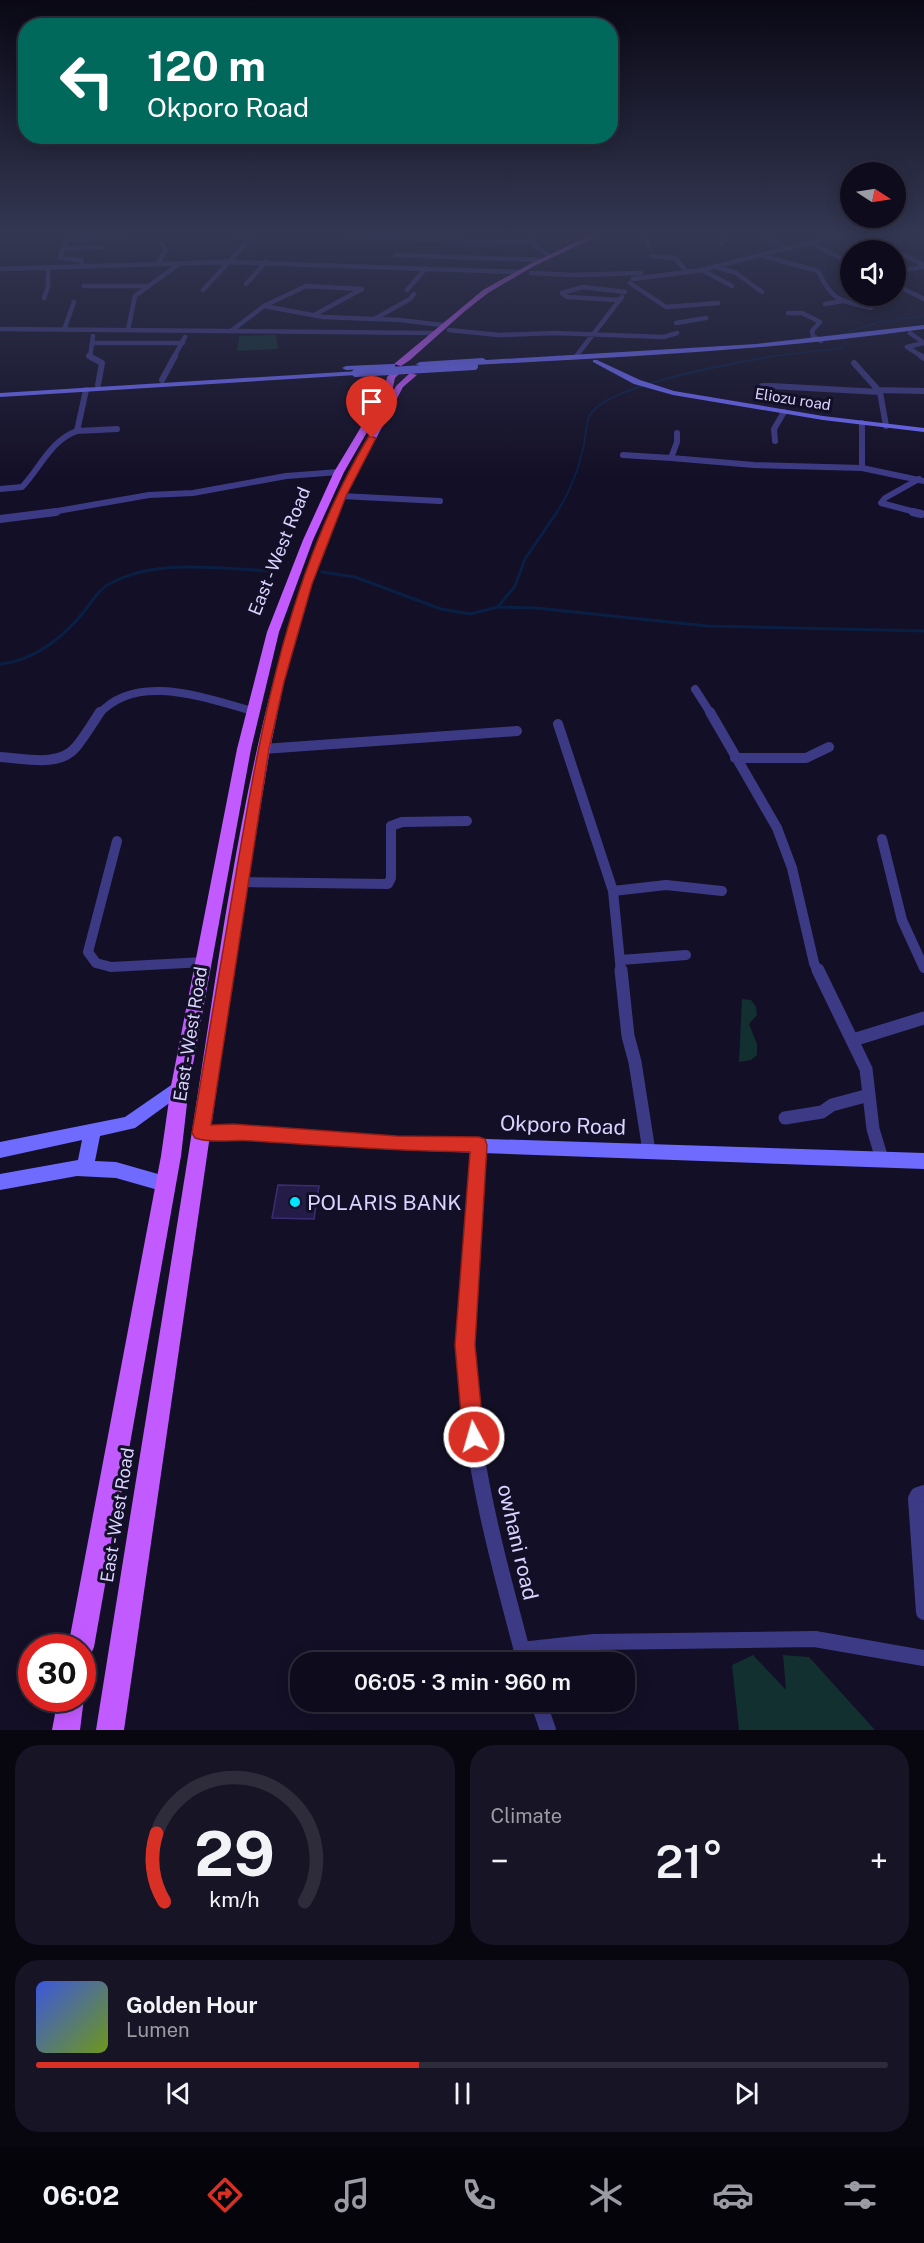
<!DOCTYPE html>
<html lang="en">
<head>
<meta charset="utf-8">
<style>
  body { margin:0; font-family:"Public Sans",sans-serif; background:#171425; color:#f1f3f6; height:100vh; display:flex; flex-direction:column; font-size:22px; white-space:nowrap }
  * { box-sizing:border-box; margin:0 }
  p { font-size:20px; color:#9b9ba3 }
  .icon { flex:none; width:33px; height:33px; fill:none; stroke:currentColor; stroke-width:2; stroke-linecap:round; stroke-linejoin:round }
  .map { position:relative; height:1730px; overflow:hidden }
  .side { display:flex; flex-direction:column; gap:15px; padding:15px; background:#08060f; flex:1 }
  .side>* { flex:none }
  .banner { position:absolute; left:18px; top:18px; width:600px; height:126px; border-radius:24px; box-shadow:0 3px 15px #0003,0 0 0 2px #2e2b3b; background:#00695c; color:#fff; overflow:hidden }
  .needle { width:39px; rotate:102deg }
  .fabs { position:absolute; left:840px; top:162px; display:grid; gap:12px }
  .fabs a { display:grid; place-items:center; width:66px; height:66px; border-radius:50%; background:#0e0b1c; box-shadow:0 3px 15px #0003,0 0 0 2px #2e2b3b; font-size:30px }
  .speed { position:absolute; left:18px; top:1634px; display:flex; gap:12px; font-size:30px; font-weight:700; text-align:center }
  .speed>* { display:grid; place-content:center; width:78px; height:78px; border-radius:50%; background:#0e0b1c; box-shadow:0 3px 15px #0003,0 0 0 2px #2e2b3b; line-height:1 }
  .speed .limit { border:9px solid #d22; background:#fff; color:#111 }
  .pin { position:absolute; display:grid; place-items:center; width:51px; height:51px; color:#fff; margin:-62px -26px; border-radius:50% 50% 50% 0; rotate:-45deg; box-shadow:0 0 6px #0007 }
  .pin .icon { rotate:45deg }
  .me { position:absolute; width:66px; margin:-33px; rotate:354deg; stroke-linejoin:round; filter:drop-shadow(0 0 4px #0008) }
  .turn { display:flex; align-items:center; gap:21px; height:126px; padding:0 30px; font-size:27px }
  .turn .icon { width:78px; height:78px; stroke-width:2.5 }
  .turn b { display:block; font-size:42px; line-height:51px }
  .big { font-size:45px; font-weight:600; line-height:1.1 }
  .side .widget { flex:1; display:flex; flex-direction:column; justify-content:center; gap:9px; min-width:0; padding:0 21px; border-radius:24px; background:#171425 }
  .side .dial { align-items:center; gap:0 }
  .dial svg { height:156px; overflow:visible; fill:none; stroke:#2e2b3b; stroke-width:7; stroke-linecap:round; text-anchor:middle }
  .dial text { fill:#f1f3f6; stroke:none }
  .song { display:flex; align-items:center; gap:18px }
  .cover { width:72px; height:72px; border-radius:9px; background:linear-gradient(135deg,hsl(230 70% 55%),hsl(80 70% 35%)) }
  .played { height:6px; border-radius:3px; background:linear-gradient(90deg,#d93025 45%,#2e2b3b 45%) }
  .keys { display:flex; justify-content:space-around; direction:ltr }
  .heat { display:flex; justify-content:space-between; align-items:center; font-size:33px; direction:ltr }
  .side .tiles { flex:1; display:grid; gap:15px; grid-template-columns:1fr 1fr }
  .widget:last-child { grid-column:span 2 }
  .trip { position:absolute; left:290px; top:1652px; width:345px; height:60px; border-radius:24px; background:#0e0b1c; box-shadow:0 3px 15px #0003,0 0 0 2px #2e2b3b; font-weight:600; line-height:60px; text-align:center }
  .tab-bar { display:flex; height:96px; justify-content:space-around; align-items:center; background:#06040b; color:#9b9ba3 }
  .tab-bar .icon { width:42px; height:42px }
  .tab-bar .current { color:#d93025 }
  .tab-bar b { font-size:27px; color:#f1f3f6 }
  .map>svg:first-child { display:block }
  .green { fill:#12302f }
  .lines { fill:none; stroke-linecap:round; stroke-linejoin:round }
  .stream-far2 { stroke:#0a1f44; stroke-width:1.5 }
  .stream-far1 { stroke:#0a1f44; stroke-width:2 }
  .stream { stroke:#0a1f44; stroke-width:3 }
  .building { fill:#241b47; stroke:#3b2d73; stroke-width:1.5 }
  .street-far5 { stroke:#3d3a85; stroke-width:4.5 }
  .street-far4 { stroke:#3d3a85; stroke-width:6 }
  .street-far3 { stroke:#3d3a85; stroke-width:8 }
  .street-far2 { stroke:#3d3a85; stroke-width:10 }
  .street-far1 { stroke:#3d3a85; stroke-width:13 }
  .street { stroke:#3d3a85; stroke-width:16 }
  .secondary { fill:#6f6bff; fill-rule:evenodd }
  .primary { fill:#c25bff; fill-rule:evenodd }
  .secondary-bridge { stroke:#6f6bff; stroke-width:8 }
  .route { fill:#d93025; stroke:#8d1f18; stroke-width:1.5 }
  .poi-dot { fill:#00e5ff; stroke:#130f26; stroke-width:2 }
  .labels { text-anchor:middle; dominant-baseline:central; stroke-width:6; stroke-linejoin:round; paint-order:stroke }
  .far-street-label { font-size:15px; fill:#d9d4ff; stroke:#130f26 }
  .street-label { font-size:18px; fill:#d9d4ff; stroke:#130f26 }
  .near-street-label { font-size:21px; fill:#d9d4ff; stroke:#130f26 }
  .near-poi-label { font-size:21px; fill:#d9d4ff; stroke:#130f26; text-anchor:start }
</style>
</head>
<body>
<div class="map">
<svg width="924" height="1730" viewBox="0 0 924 1730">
  <rect width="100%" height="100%" fill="#130f26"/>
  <path class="green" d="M276,335L278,349L237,351L239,336Z
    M742,999L751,1000L756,1007L757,1015L749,1024L757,1044V1055L751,1060L739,1062Z
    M753,1655L786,1690L783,1655L809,1657L875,1730H739L732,1665Z"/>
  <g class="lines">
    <path class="stream-far2" d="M841,335L879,322L924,316
      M766,357L842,348L844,343"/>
    <path class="stream-far1" d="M556,513C568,496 578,471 583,450C586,439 585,425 590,415C606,385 739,362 775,356"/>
    <path class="stream" d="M322,572L355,577L441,609L470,614L498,607L515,586L525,559L557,512
      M498,607L536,608L707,626L924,631
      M0,664C35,661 65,636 86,609C93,600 100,588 111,583C158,558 222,569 273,571"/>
  </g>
  <path class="building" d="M278,1185L319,1186L314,1219L272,1218Z"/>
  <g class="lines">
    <path class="street-far5" d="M69,235L60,258L81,260L82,267
      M230,235L253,236
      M645,235L650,247
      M722,235L724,238L722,244
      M762,235L788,249
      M878,235L894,250
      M532,236L535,246L550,256
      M350,238L532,242
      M67,240L124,237
      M811,243L850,263
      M63,249L102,247
      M896,251L924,265
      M395,255L542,260
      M651,256L675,258L686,271
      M763,256L818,271C833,302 839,300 871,308
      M158,264L166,249L159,240L161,235
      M716,267L736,273L762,292
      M0,269L227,262L519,272
      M702,270L732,286
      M896,271L924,267
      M531,273L573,275L641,273
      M633,279L702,270L839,235
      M630,283L666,307L718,303
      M246,284L266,262
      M896,285L924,299
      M84,286H145
      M203,290L254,235
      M407,290L426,268
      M44,298L48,287V268
      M619,300L567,297L562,293L583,287L625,292
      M825,304L842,301
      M264,306L323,317L400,320L442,325
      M788,313H802L820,322L812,331L813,336L821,341
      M314,315L362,289
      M376,318L410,299L414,294
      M676,323L706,318
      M0,329L434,333
      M64,330L74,302
      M128,330L135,296L179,264
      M449,330L499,335L555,333L664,337L677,333
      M231,331L264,306L306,286L362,289
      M910,333L924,343
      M92,343H183
      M577,355L622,297
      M90,357L93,336
      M174,357L185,337
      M923,357L907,347L924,343"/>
    <path class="street-far4" d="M89,356L102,363L98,385
      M921,356L924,358
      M854,363L880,392L886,426
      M162,380L175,356
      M86,390L77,431L117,429
      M878,390L924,391
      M758,391L762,386H771L880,392
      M862,423V468
      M677,433V442L671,458L754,465L862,468L924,481
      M775,441L774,429L784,412
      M623,455L671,458
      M0,489L22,487C40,468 51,440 77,431
      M341,496L440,501
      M46,513L149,495L193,493L286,476L339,472
      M919,513L881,503L885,498L919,479"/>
    <path class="street-far3" d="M913,512L921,514
      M0,519L56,512
      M695,689L711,714
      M99,714C137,671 207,699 253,711"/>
    <path class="street-far2" d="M710,712L777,828L792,868L814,963L818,972
      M558,724L613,891L621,972
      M263,749L517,731
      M0,757C24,758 59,768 76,747C85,736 92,724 100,712
      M735,758H806L829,747
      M882,839L902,920L924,968
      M117,841L88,952L96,963L111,967L204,962
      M243,882L388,884L391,878V826L402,822L467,821
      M613,891L666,885L722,891
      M621,960L686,955"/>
    <path class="street-far1" d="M621,970L628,1036L635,1062L649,1151
      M818,970L866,1069L873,1129L882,1159
      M853,1040L924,1018
      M785,1118L822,1112L832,1105L869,1095
      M468,1304L479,1145"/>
    <path class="street" d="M468,1302C459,1425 494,1544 525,1662
      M924,1493L918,1495L916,1499L924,1612
      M521,1650L594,1642L815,1639L924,1658
      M538,1701L548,1730"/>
    <path class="secondary" d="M924,325V329C774,350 624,357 473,365L469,363L420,366L416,364L420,362L483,358L486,360L756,344Z
      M593,360H597L640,380L674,391L823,416L924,428V432L823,420L673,395L634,384L593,362Z
      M392,364H395V368L346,370L342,368L346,366Z
      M359,371V375H356L0,397V393Z
      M180,1079L186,1081L188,1086L186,1091L135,1128L100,1136L95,1161L116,1162L165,1176L171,1178L174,1184L171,1190L165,1192L116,1178L77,1176L0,1190V1174L78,1160L82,1140L0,1158V1142L125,1117Z
      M233,1125L397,1136L924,1153V1169L397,1150L233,1139L201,1140L195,1138L193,1133L195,1128Z"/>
    <path class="primary" d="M591,235H600L534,266L488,293L465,311L410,360L401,366L394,364L483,290L530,264Z
      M392,372L399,374L395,378L393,387L344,472L313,540L279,632L251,749L189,1086L181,1156L94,1647L90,1656L82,1659V1647H68L161,1156L171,1086L237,749L267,632L303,540L334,472L385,387L387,377Z
      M410,373L417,375L403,387L346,496L312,584L284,682L270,749L235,962L124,1730H96C128,1528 161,1327 193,1125C221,946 244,760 301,587C324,516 360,451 396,386Z
      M82,1693L84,1698L80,1730H52L58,1698H82Z"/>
    <path class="secondary-bridge" d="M356,373L474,366"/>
  </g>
  <linearGradient id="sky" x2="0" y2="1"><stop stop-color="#0a0815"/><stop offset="0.49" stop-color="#333752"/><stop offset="1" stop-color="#333752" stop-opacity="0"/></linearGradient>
  <rect width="924" height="477" fill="url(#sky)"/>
  <path class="route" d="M369,436L376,438L346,496L312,584L284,682L269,749L211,1125L233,1124L397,1136L479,1137L485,1139L487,1145L475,1345L484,1437L481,1444L474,1448L466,1444L463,1437L455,1345L470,1152C398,1151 326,1146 254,1141C236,1139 212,1144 195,1138L192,1133C207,1045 222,957 237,868C262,720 290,567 369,436Z"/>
  <circle class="poi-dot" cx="295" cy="1202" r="6"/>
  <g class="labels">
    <g class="far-street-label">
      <text transform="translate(793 399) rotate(9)">Eliozu road</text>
    </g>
    <g class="street-label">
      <text transform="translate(279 551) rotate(-68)">East - West Road</text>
      <text transform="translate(190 1034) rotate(-81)">East - West Road</text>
      <text transform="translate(117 1515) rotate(-81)">East - West Road</text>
    </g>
    <g class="near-street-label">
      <text transform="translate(563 1125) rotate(2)">Okporo Road</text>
      <text transform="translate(518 1542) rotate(77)">owhani road</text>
    </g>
    <g class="near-poi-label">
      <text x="307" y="1202">POLARIS BANK</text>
    </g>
  </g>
</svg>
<div class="fabs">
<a><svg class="needle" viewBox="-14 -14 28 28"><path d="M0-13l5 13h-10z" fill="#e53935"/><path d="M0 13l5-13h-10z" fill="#9b9ba3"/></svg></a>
<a><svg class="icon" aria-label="sound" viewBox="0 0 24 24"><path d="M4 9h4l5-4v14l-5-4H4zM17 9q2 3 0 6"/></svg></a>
</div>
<div class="speed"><div class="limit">30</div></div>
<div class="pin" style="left:372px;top:438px;background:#d93025"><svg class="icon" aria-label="arrive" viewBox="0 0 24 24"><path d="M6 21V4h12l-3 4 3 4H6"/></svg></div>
<svg class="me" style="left:474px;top:1437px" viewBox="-20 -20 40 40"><circle r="17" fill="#d93025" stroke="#fff" stroke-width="3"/><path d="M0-11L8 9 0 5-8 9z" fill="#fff"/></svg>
<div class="trip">06:05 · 3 min · 960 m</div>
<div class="banner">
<div class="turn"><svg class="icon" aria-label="left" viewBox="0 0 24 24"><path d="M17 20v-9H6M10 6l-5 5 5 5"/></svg><div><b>120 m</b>Okporo Road</div></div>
</div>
</div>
<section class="side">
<div class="tiles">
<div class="widget dial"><svg viewBox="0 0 100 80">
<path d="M14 69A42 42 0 1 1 86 69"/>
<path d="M14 69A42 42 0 0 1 10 34" stroke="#d93025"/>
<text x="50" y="56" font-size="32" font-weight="700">29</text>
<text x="50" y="72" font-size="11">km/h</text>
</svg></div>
<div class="widget"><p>Climate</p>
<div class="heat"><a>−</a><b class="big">21°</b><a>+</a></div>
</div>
<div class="widget">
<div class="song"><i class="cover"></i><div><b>Golden Hour</b><p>Lumen</p></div></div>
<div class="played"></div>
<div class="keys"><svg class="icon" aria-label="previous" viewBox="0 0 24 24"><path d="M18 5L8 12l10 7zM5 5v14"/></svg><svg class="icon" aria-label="pause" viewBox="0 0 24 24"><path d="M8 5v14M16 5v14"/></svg><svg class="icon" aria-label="next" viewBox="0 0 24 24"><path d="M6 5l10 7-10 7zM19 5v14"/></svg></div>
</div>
</div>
</section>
<nav class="tab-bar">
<b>06:02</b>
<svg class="icon current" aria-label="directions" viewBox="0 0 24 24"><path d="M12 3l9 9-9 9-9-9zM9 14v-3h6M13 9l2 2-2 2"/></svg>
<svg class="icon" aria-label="music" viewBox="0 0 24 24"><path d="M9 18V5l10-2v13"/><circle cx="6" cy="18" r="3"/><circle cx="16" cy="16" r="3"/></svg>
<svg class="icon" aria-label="phone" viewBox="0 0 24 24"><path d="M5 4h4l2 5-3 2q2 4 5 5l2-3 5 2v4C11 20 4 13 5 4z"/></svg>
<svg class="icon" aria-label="climate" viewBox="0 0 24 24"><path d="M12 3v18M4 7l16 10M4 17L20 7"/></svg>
<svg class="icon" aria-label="car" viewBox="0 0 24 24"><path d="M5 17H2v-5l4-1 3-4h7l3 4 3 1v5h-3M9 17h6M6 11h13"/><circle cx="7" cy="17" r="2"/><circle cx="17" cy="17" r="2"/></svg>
<svg class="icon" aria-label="filters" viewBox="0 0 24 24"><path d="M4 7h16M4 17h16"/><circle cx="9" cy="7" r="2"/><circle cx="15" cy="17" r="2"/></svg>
</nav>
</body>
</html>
